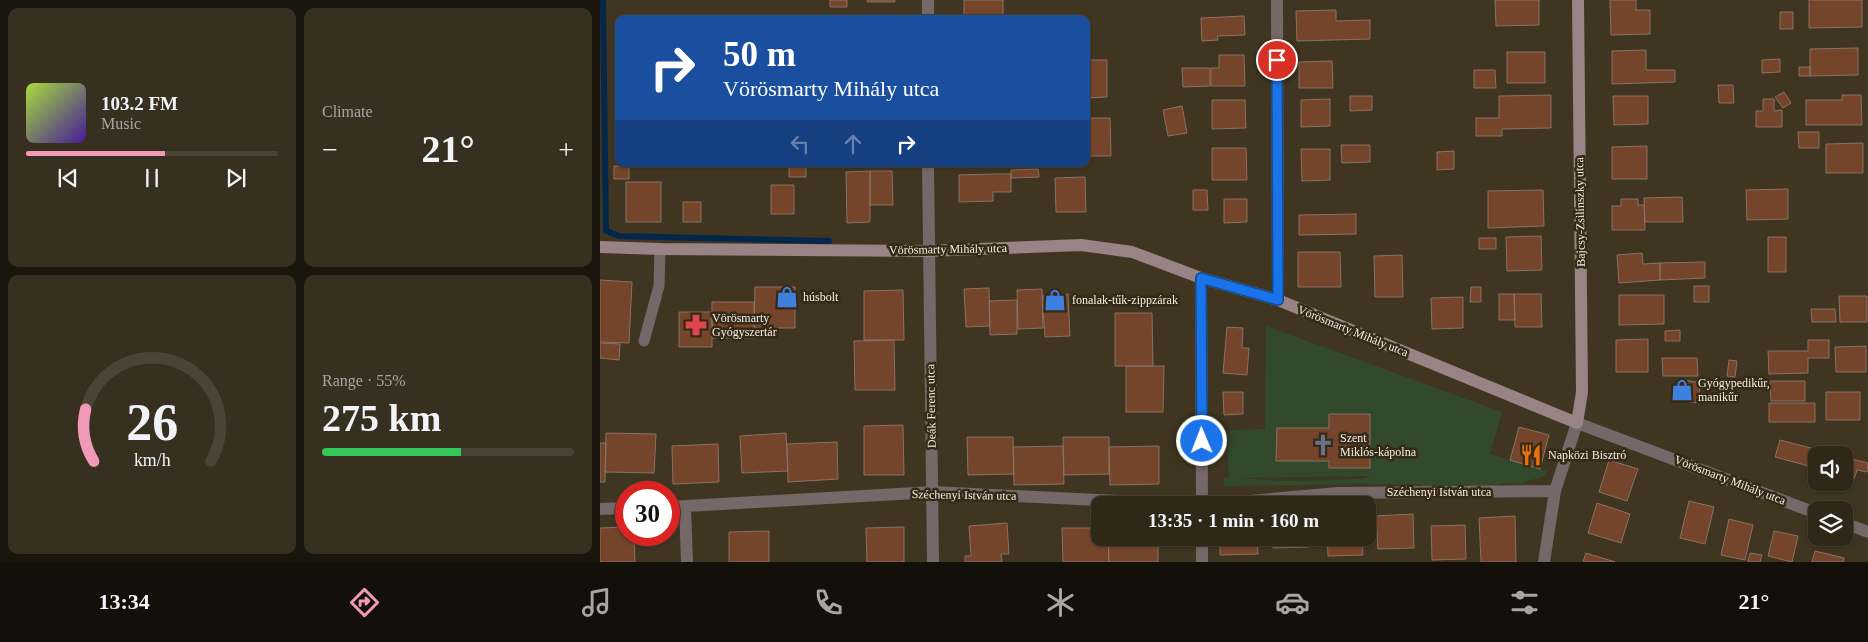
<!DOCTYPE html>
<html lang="en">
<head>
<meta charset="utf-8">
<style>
  body { margin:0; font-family:Georgia,serif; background:#373021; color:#f1f3f6; height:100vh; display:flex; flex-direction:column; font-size:19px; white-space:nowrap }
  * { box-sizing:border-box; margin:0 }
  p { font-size:16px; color:#a7a6a2 }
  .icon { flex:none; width:28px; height:28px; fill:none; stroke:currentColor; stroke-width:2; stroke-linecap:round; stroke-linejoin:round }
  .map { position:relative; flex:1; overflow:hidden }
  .sheet { display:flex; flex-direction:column; gap:8px; padding:8px; background:#1a160d; width:600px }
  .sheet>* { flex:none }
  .hud { position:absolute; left:15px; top:15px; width:475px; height:152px; border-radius:10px; box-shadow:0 1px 4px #0004,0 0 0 1px #4a4437; background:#1a4fa0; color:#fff; overflow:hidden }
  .buttons { position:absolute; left:1208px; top:446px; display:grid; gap:10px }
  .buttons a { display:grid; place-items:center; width:45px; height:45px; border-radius:10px; background:#2f2818; box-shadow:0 1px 4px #0004,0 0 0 1px #4a4437; font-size:25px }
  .speed { position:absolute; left:15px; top:481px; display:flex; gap:10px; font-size:25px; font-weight:700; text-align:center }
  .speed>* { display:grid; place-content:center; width:65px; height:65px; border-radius:50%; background:#2f2818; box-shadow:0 1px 4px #0004,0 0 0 1px #4a4437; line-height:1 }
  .speed .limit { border:8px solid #d22; background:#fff; color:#111 }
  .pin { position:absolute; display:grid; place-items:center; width:42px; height:42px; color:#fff; margin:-21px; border:2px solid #fff; border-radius:50%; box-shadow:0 1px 5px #0007 }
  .me { position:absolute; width:55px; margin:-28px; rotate:359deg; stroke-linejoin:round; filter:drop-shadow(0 0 4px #0008) }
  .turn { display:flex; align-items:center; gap:18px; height:105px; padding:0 25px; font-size:22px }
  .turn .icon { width:65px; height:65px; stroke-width:2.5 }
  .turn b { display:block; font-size:35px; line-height:42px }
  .lanes { display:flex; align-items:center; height:48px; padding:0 25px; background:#0003; justify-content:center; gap:25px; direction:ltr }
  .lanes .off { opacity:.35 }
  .big { font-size:38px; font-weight:700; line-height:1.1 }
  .sheet .widget { flex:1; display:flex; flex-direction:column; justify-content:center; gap:8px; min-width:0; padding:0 18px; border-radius:10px; background:#373021 }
  .sheet .dial { align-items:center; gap:0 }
  .dial svg { height:130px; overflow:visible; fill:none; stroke:#4a4437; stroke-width:7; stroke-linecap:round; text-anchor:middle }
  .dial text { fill:#f1f3f6; stroke:none }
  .song { display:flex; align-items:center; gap:15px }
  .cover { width:60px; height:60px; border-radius:8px; background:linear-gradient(135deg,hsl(80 70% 55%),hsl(260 70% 35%)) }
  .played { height:5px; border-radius:2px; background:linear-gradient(90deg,#f09ab7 55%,#4a4437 55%) }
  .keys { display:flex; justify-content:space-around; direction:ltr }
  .heat { display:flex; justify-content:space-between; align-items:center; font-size:28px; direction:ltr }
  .charge { height:8px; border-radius:4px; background:linear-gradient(90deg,#34c759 55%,#4a4437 0) }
  .sheet .tiles { flex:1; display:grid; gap:8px; grid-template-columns:repeat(2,1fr) }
  .trip { position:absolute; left:491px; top:496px; width:285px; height:50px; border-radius:10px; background:#2f2818; box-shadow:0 1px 4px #0004,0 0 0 1px #4a4437; font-weight:700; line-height:50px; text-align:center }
  .tab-bar { display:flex; height:80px; justify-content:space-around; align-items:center; background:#13100a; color:#a7a6a2 }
  .tab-bar .icon { width:35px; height:35px }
  .tab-bar .active { color:#f09ab7 }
  .tab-bar b { font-size:22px; color:#f1f3f6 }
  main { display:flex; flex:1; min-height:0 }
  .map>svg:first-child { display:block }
  .green { fill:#33492c; fill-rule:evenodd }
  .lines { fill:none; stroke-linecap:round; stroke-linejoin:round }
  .stream { stroke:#03274a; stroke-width:6 }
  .building { fill:#74452a; stroke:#8a7265 }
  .lane { stroke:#756869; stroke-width:11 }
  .street { stroke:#756869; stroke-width:12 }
  .secondary { stroke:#988485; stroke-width:12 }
  .route-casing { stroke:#114b97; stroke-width:12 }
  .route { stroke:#1a73e8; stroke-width:9 }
  .labels { text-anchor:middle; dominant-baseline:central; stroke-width:5; stroke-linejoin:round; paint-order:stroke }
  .street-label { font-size:12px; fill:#f4ede1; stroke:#352a17 }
  .poi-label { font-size:12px; fill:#f4ede1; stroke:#352a17; text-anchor:start }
</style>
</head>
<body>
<main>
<section class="sheet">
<div class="tiles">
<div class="widget">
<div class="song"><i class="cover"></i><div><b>103.2 FM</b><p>Music</p></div></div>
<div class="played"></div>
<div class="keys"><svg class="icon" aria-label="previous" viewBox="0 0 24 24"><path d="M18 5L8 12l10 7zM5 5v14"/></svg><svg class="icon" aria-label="pause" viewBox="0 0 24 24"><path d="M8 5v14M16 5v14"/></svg><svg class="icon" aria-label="next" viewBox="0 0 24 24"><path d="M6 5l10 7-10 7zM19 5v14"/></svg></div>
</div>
<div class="widget"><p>Climate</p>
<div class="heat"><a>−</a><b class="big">21°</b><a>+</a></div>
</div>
<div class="widget dial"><svg viewBox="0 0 100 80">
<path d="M14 69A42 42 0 1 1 86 69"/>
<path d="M14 69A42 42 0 0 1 9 37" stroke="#f09ab7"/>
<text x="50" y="56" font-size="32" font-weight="700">26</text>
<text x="50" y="72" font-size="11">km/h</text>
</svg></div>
<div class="widget"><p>Range · 55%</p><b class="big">275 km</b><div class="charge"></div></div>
</div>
</section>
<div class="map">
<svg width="1268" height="562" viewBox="0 0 1268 562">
  <rect width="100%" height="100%" fill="#3f3520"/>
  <path class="green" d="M666,326L902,412L890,454L947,471L945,476L922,483H902L887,489L784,484L625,486L623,478H629L627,430L665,429ZM772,476L759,479L685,481L640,478Z"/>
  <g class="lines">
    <path class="stream" d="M3,0L6,231L19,236L229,241"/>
  </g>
  <path class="building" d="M230,0H247V7H230Z
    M267,0H295V2H267Z
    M364,0H403V19H364Z
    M895,0H939V25L896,26Z
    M1010,0H1036V10H1050V34L1011,35Z
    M1209,0H1262V27L1209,28Z
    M736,10V21L770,20V39L697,41L696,11Z
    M1180,12H1193V29H1180Z
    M25,16H57V19H25Z
    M644,16L645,35L617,36L618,40L602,41L601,18Z
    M1258,48V75L1210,76V49Z
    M1046,50V70H1075V82L1012,84V51Z
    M907,52H945V83H907Z
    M619,55H644L645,86H611V68H619Z
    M1180,59V72L1162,73V60Z
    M486,60H507V97L486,98Z
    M732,61L733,88H699V62Z
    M1199,67H1210V76H1199Z
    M582,68H610V86L583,87Z
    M874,70H895L896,88H874Z
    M1118,85H1133L1134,103H1119Z
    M1184,92L1191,103L1183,108L1175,97Z
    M951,95V128L902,129V136H876V118H899V96Z
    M1242,95H1261L1262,125H1206V100H1242Z
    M750,96H772V110L750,111Z
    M1013,96H1048V124L1014,125Z
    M730,99V126L701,127V100Z
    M1163,99H1174V111L1182,110V127H1156V111H1163Z
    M612,100H645L646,128L612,129Z
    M582,106L587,133L568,136L563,110Z
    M486,118H510L511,156H486Z
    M1198,132H1219V148H1199Z
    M1263,143V173H1226V144Z
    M741,145H770V162L742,163Z
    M1047,146V179H1012V147Z
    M612,148H646L647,180H612Z
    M701,149H730V180L702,181Z
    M854,151V169L837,170V152Z
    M189,164H206V177H189Z
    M14,166H29V179H14Z
    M438,169L439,177L411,178V170Z
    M270,171H292L293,205H270Z
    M270,171V222L247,223L246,172Z
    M393,174H411V192H393V201L359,202V175Z
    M485,177L486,212H456L455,178Z
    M26,182H61V222H26Z
    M171,185H194V214H171Z
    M1188,189V219L1147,220L1146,190Z
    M593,190H607L608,210H593Z
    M943,190L944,226L888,228V191Z
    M1082,197L1083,222H1045L1044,198Z
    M624,199H647V222L624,223Z
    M1021,199H1038V205H1044L1045,230H1012V206H1021Z
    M83,202H101V222H83Z
    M756,214V234L699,235V215Z
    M941,236L942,270L907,271L906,237Z
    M1168,237H1186V272H1168Z
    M879,238H896V249H879Z
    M698,252H740L741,287H698Z
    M1042,253L1043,264L1060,263V280L1019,283L1017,255Z
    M802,255L803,297H775L774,256Z
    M1105,262V278L1060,280V263Z
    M0,280L32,282L29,343L0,342Z
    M1094,286H1109V302H1094Z
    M155,287H195V328H154Z
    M871,287H881V302H870Z
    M389,288L390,326L366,327L364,289Z
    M442,289L443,328L418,329L417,290Z
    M303,290L304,340H264V291Z
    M468,294L470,336L445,337L442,296Z
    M899,294H914L915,320H899Z
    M914,294H941L942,327H915Z
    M1019,295H1064V324L1019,325Z
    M1239,296H1267V322H1240Z
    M863,297V328L832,329L831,298Z
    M417,300V334L390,335L389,301Z
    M112,302H154V338H112Z
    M1211,309H1235L1236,322H1212Z
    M79,312H112V347H79Z
    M515,313H552L553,366H515Z
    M627,327L643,328L642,348H649L647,375L623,373Z
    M1080,330V341H1065V331Z
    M1048,339V372H1016V340Z
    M294,340L295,390H255L254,341Z
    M1208,340H1229V358H1208V373L1169,374L1168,351H1208Z
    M0,343L20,344L19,360L0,358Z
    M1266,346V372H1236L1235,347Z
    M1062,358H1097L1098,376H1063Z
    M1129,360L1137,361L1135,377L1127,376Z
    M526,366H564L563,412H526Z
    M1085,380L1101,383L1097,403L1081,401L1082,397L1075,396L1078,383L1085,384Z
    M1170,381H1205V401H1171Z
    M623,392H643V414L624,415Z
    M1226,392H1260V420H1226Z
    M1169,403H1215V422H1169Z
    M729,414H770V468H729V461H676L677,428H729Z
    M303,425L304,475H264V426Z
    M919,427L949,435L940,469L910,460Z
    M6,433L56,434L54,473L5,472Z
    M186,433L188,471L142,473L140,436Z
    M367,437H413L414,474L368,475Z
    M463,437H509V474L464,475Z
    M1180,440L1226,452L1225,455H1216V468L1175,457Z
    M237,442L238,479L188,482L187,444Z
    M0,443H6L5,482H0Z
    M118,444L119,482L73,484L72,446Z
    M463,446L464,484L414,485L413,447Z
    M559,446V484L510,485L509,447Z
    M1244,457L1268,463L1267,472L1257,470L1254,479L1244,477Z
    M1009,460L1038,469L1027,501L999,492Z
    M1089,501L1114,507L1105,544L1080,538Z
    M997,503L1030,514L1021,543L988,533Z
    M813,514L814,548L778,549L776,516Z
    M915,516L916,562H881L879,518Z
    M1129,519L1153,525L1145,560L1121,555Z
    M407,523L409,554H401L402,562H365V556H371L369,526Z
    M865,525L866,559L832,560L831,526Z
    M26,527V535H34L35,562H0V528Z
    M304,527V562H267L266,528Z
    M462,528H500V538H508L509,562H463Z
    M169,531V562H129V532Z
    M1174,531L1198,536L1192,562L1168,556Z
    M508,538H558V562H509Z
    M620,538H657L658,554L620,555Z
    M672,538H708L709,547L673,548Z
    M727,538H762L763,555L728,556Z
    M1215,551L1244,558L1243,562H1212Z
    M986,553L1015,562H983Z
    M1150,553L1162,555L1160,562H1148Z"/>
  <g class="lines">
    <path class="lane" d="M44,341L59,286L60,249"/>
    <path class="street" d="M328,0V19
      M677,0L678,300
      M328,164L333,562
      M601,278L602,505
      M604,505L738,493L955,491
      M69,507L333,492L600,505
      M85,507L87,562
      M0,509L26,508
      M1244,523L1268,532
      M602,562V538
      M944,562L955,491L977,423L1216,513"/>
    <path class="secondary" d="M0,247L60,249L328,251L481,245L532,252L601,278L678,300L977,423L982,392L978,0"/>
  </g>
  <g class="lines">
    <g class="route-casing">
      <path id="route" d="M602,441L601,278L678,300L677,60"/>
    </g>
    <use href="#route" class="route"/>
  </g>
  <defs>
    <g id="shop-bare" transform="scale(1.725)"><path d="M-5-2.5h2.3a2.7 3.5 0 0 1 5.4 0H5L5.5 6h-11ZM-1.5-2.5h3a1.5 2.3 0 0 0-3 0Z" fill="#3f7fe0" stroke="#352a17" stroke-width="2.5" paint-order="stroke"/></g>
    <g id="pharmacy-bare" transform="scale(1.725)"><path d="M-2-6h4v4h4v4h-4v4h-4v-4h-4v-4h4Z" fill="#e0444e" stroke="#352a17" stroke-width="2.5" paint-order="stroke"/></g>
    <g id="church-bare" transform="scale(1.725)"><path d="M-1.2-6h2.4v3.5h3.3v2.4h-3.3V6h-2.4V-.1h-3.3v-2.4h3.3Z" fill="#6b7280" stroke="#352a17" stroke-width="2.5" paint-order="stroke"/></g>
    <g id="restaurant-bare" transform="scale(1.725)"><path d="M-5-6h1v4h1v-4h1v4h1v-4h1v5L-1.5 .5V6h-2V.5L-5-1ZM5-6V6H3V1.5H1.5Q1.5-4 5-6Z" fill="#e8710a" stroke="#352a17" stroke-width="2.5" paint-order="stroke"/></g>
  </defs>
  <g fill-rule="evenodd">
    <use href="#shop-bare" x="187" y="297"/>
    <use href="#shop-bare" x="455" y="300"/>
    <use href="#pharmacy-bare" x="96" y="325"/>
    <use href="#shop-bare" x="1082" y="390"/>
    <use href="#church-bare" x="723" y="445"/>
    <use href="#restaurant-bare" x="931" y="455"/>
  </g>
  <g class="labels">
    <g class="street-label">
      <text transform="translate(980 212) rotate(-91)">Bajcsy-Zsilinszky utca</text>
      <text transform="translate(348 249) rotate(-1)">Vörösmarty Mihály utca</text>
      <text transform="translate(753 331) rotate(22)">Vörösmarty Mihály utca</text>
      <text transform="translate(331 406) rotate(-91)">Deák Ferenc utca</text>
      <text transform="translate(1130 480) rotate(21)">Vörösmarty Mihály utca</text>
      <text x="839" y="492">Széchenyi István utca</text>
      <text transform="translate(364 495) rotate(1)">Széchenyi István utca</text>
    </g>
    <g class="poi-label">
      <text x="203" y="297">húsbolt</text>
      <text x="472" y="300">fonalak-tűk-zippzárak</text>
      <text x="112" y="318">Vörösmarty<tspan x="112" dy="14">Gyógyszertár</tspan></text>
      <text x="1098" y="383">Gyógypedikűr,<tspan x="1098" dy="14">manikűr</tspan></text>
      <text x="740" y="438">Szent<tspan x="740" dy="14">Miklós-kápolna</tspan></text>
      <text x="948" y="455">Napközi Bisztró</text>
    </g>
  </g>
</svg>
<div class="buttons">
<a><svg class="icon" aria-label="sound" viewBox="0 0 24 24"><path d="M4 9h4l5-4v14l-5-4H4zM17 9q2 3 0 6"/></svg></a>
<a><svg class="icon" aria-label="layers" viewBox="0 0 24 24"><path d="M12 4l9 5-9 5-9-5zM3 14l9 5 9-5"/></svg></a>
</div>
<div class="speed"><div class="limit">30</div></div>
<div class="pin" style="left:677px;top:60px;background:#d93025"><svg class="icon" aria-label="arrive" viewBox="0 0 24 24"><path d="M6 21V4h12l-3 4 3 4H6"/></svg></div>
<svg class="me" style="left:602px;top:441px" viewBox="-20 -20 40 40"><circle r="17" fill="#1a73e8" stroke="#fff" stroke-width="3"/><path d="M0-11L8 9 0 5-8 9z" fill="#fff"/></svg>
<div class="trip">13:35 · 1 min · 160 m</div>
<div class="hud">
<div class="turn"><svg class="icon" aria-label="right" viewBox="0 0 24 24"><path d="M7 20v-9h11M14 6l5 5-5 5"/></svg><div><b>50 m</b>Vörösmarty Mihály utca</div></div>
<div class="lanes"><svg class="icon off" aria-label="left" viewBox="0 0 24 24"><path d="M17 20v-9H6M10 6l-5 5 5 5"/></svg><svg class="icon off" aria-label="ahead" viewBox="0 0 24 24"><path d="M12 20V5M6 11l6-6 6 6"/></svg><svg class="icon" aria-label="right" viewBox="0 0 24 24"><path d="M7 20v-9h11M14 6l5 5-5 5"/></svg></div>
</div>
</div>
</main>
<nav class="tab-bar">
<b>13:34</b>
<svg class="icon active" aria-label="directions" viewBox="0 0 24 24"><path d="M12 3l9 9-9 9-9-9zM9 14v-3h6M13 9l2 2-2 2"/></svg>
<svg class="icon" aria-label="music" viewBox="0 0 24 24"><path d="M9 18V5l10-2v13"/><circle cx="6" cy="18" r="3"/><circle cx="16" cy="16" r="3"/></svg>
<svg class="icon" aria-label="phone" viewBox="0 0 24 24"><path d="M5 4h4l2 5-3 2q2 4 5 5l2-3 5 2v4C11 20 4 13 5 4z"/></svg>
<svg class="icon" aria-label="climate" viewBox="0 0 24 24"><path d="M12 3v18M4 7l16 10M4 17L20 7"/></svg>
<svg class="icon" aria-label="car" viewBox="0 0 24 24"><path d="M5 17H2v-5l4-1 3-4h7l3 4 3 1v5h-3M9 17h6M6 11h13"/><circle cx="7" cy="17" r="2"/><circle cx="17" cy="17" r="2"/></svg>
<svg class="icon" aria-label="filters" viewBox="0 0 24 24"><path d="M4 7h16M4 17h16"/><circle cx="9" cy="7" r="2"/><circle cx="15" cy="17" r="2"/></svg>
<b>21°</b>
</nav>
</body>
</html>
